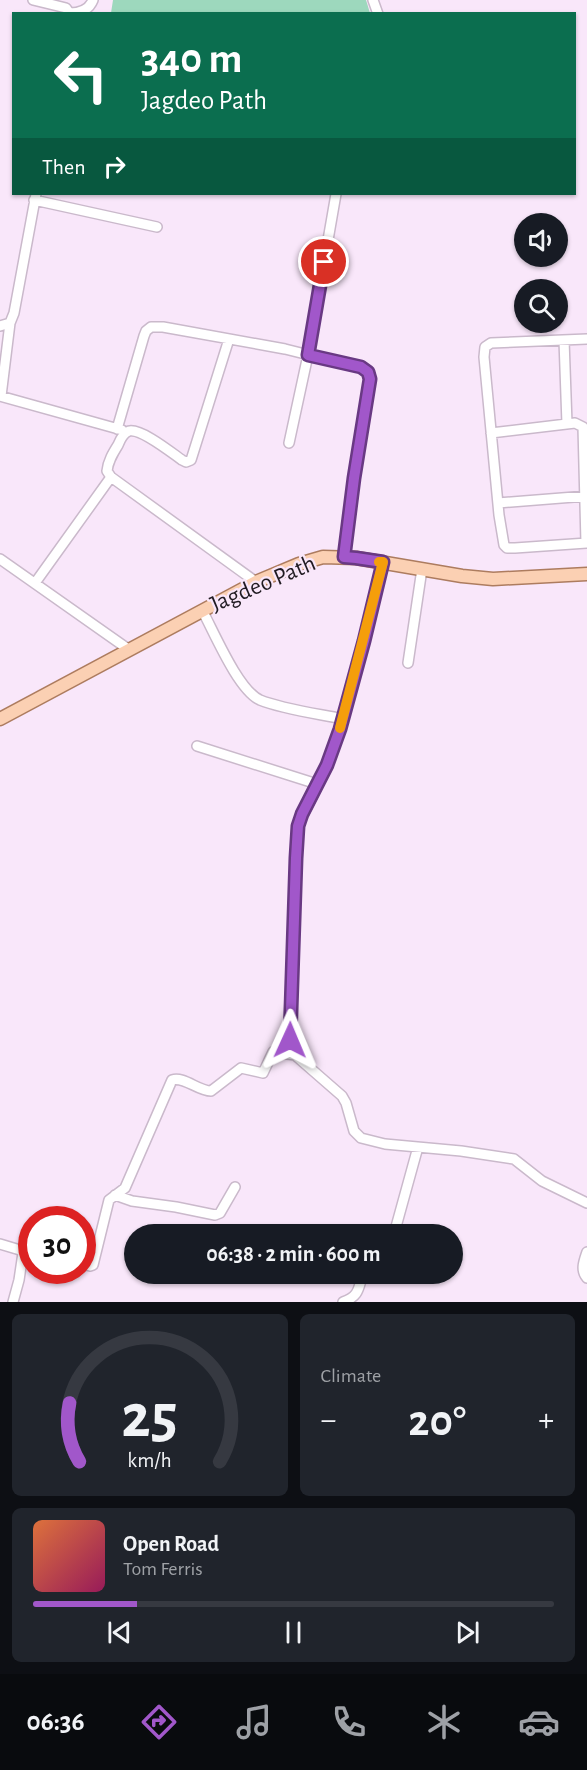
<!DOCTYPE html>
<html lang="en">
<head>
<meta charset="utf-8">
<style>
  body { margin:0; font-family:"Alegreya Sans",sans-serif; background:#20242c; color:#f1f3f6; height:100vh; display:flex; flex-direction:column; font-size:22px; white-space:nowrap }
  * { box-sizing:border-box; margin:0 }
  p { font-size:20px; color:#9ea1a6 }
  .icon { flex:none; width:33px; height:33px; fill:none; stroke:currentColor; stroke-width:2; stroke-linecap:round; stroke-linejoin:round }
  .map { position:relative; height:1302px; overflow:hidden }
  .details { display:flex; flex-direction:column; gap:12px; padding:12px; background:#0d0f14; flex:1 }
  .details>* { flex:none }
  .banner { position:absolute; left:12px; top:12px; width:564px; height:183px; border-radius:0px; box-shadow:0 2px 4px #0004; background:#0b6e4f; color:#fff; overflow:hidden }
  .buttons { position:absolute; left:514px; top:213px; display:grid; gap:12px }
  .buttons a { display:grid; place-items:center; width:54px; height:54px; border-radius:50%; background:#171b24; box-shadow:0 2px 4px #0004; font-size:30px }
  .speed { position:absolute; left:18px; top:1206px; display:flex; gap:12px; font-size:30px; font-weight:700; text-align:center }
  .speed>* { display:grid; place-content:center; width:78px; height:78px; border-radius:50%; background:#171b24; box-shadow:0 2px 4px #0004; line-height:1 }
  .speed .limit { border:9px solid #d22; background:#fff; color:#111 }
  .pin { position:absolute; display:grid; place-items:center; width:51px; height:51px; color:#fff; margin:-26px; border:3px solid #fff; border-radius:50%; box-shadow:0 2px 6px #0007 }
  .me { position:absolute; width:66px; margin:-33px; rotate:1deg; stroke-linejoin:round; filter:drop-shadow(0 0 4px #0008) }
  .turn { display:flex; align-items:center; gap:21px; height:126px; padding:0 30px; font-size:27px }
  .turn .icon { width:78px; height:78px; stroke-width:2.5 }
  .turn b { display:block; font-size:42px; line-height:51px }
  .then { display:flex; align-items:center; height:57px; padding:0 30px; background:#0003; gap:12px; font-size:22px }
  .big { font-size:45px; font-weight:700; line-height:1.1 }
  .details .widget { flex:1; display:flex; flex-direction:column; justify-content:center; gap:9px; min-width:0; padding:0 21px; border-radius:9px; background:#20242c }
  .details .dial { align-items:center; gap:0 }
  .dial svg { height:156px; overflow:visible; fill:none; stroke:#363941; stroke-width:7; stroke-linecap:round; text-anchor:middle }
  .dial text { fill:#f1f3f6; stroke:none }
  .song { display:flex; align-items:center; gap:18px }
  .cover { width:72px; height:72px; border-radius:9px; background:linear-gradient(135deg,hsl(20 70% 55%),hsl(330 70% 35%)) }
  .played { height:6px; border-radius:3px; background:linear-gradient(90deg,#a157ca 20%,#363941 20%) }
  .keys { display:flex; justify-content:space-around; direction:ltr }
  .heat { display:flex; justify-content:space-between; align-items:center; font-size:33px; direction:ltr }
  .details .tiles { flex:1; display:grid; gap:12px; grid-template-columns:1fr 1fr }
  .widget:last-child { grid-column:span 2 }
  .trip { position:absolute; left:124px; top:1224px; width:339px; height:60px; border-radius:30px; background:#171b24; box-shadow:0 2px 4px #0004; font-weight:700; line-height:60px; text-align:center }
  .tabs { display:flex; height:96px; justify-content:space-around; align-items:center; background:#090b0e; color:#9ea1a6 }
  .tabs .icon { width:42px; height:42px }
  .tabs .current { color:#a157ca }
  .tabs b { font-size:27px; color:#f1f3f6 }
  .map>svg:first-child { display:block }
  .green { fill:#9dd8bd }
  .lines { fill:none; stroke-linecap:round; stroke-linejoin:round }
  .minor-casing { stroke:#cab9cb; stroke-width:12 }
  .major-casing { stroke:#ad7c5f; stroke-width:15 }
  .minor { stroke:#fff; stroke-width:9 }
  .major { stroke:#fbd0b3; stroke-width:12 }
  .route-casing { stroke:#693983; stroke-width:15 }
  .route { stroke:#a157ca; stroke-width:10 }
  .slow { stroke:#f59e0b; stroke-width:10 }
  .labels { text-anchor:middle; dominant-baseline:central; stroke-width:4.5; stroke-linejoin:round; paint-order:stroke }
  .street-label { font-size:24px; fill:#201a21; stroke:#f9e7fa }
</style>
</head>
<body>
<div class="map">
<svg width="587" height="1302" viewBox="0 0 587 1302">
  <rect width="100%" height="100%" fill="#f9e7fa"/>
  <path class="green" d="M113,0H366L370,13H111Z"/>
  <g class="lines">
    <g class="minor-casing">
      <path id="minor" d="M33,0L66,8L70,14
        M373,0L378,14
        M70,13C80,13 89,10 93,0
        M34,200L157,227
        M0,326L10,323L14,313L36,194
        M229,339L191,460L186,462L182,460C172,453 141,428 129,431C123,433 120,440 118,445C113,453 108,461 107,471L111,477L256,582
        M587,339L491,343L485,347L484,357L499,515L504,545L507,548H515L587,543
        M564,340L567,424
        M0,396L122,430
        M1,396L10,323
        M117,429L144,336L146,331L151,327H163L285,349L365,369L369,375V383L354,478L344,557
        M491,433L575,423L583,427L586,543
        M289,443L308,355L336,194
        M498,503L587,496
        M0,559L128,649
        M383,562L364,641L340,729L327,765L298,826L296,858L290,1040L292,1049L295,1055L342,1096L346,1103L354,1131L361,1138L385,1144L461,1151L514,1159L542,1181L587,1203
        M35,583L111,477
        M202,610C214,632 238,690 260,700C282,709 319,714 343,719
        M408,663L422,569
        M197,746L317,784
        M115,1195L132,1201L176,1207L215,1215L220,1213L235,1187
        M394,1234L418,1147
        M0,1244L20,1250L23,1253L19,1280L13,1302
        M587,1252C584,1261 580,1270 587,1278
        M82,1264L90,1266L93,1265L109,1200L125,1188L172,1080C184,1076 198,1091 211,1091L241,1068L263,1073L273,1052L295,1055
        M343,1302C360,1296 358,1288 363,1274"/>
    </g>
    <g class="major-casing">
      <path id="major" d="M0,719L256,582L299,564L323,557L356,558L462,576L493,579L587,574"/>
    </g>
    <use href="#minor" class="minor"/>
    <use href="#major" class="major"/>
  </g>
  <g class="lines">
    <g class="route-casing">
      <path id="route" d="M290,1040L296,858L298,826L302,814L327,765L340,729L364,641L383,562L356,558L344,557L354,478L370,379L368,372L361,367L308,355L324,262"/>
    </g>
    <use href="#route" class="route"/>
    <path class="slow" d="M340,728L383,562H379"/>
  </g>
  <g class="labels">
    <g class="street-label">
      <text transform="translate(263 584) rotate(-23)">Jagdeo Path</text>
    </g>
  </g>
</svg>
<div class="buttons">
<a><svg class="icon" aria-label="sound" viewBox="0 0 24 24"><path d="M4 9h4l5-4v14l-5-4H4zM17 9q2 3 0 6"/></svg></a>
<a><svg class="icon" aria-label="search" viewBox="0 0 24 24"><circle cx="10" cy="10" r="6"/><path d="M15 15l6 6"/></svg></a>
</div>
<div class="speed"><div class="limit">30</div></div>
<div class="pin" style="left:324px;top:262px;background:#d93025"><svg class="icon" aria-label="arrive" viewBox="0 0 24 24"><path d="M6 21V4h12l-3 4 3 4H6"/></svg></div>
<svg class="me" style="left:290px;top:1040px" viewBox="-20 -20 40 40"><path d="M0-17L14 15 0 8-14 15z" fill="#a157ca" stroke="#fff" stroke-width="4"/></svg>
<div class="trip">06:38 · 2 min · 600 m</div>
<div class="banner">
<div class="turn"><svg class="icon" aria-label="left" viewBox="0 0 24 24"><path d="M17 20v-9H6M10 6l-5 5 5 5"/></svg><div><b>340 m</b>Jagdeo Path</div></div>
<div class="then">Then<svg class="icon" aria-label="right" viewBox="0 0 24 24"><path d="M7 20v-9h11M14 6l5 5-5 5"/></svg></div>
</div>
</div>
<section class="details">
<div class="tiles">
<div class="widget dial"><svg viewBox="0 0 100 80">
<path d="M14 69A42 42 0 1 1 86 69"/>
<path d="M14 69A42 42 0 0 1 9 39" stroke="#a157ca"/>
<text x="50" y="56" font-size="32" font-weight="700">25</text>
<text x="50" y="72" font-size="11">km/h</text>
</svg></div>
<div class="widget"><p>Climate</p>
<div class="heat"><a>−</a><b class="big">20°</b><a>+</a></div>
</div>
<div class="widget">
<div class="song"><i class="cover"></i><div><b>Open Road</b><p>Tom Ferris</p></div></div>
<div class="played"></div>
<div class="keys"><svg class="icon" aria-label="previous" viewBox="0 0 24 24"><path d="M18 5L8 12l10 7zM5 5v14"/></svg><svg class="icon" aria-label="pause" viewBox="0 0 24 24"><path d="M8 5v14M16 5v14"/></svg><svg class="icon" aria-label="next" viewBox="0 0 24 24"><path d="M6 5l10 7-10 7zM19 5v14"/></svg></div>
</div>
</div>
</section>
<nav class="tabs">
<b>06:36</b>
<svg class="icon current" aria-label="directions" viewBox="0 0 24 24"><path d="M12 3l9 9-9 9-9-9zM9 14v-3h6M13 9l2 2-2 2"/></svg>
<svg class="icon" aria-label="music" viewBox="0 0 24 24"><path d="M9 18V5l10-2v13"/><circle cx="6" cy="18" r="3"/><circle cx="16" cy="16" r="3"/></svg>
<svg class="icon" aria-label="phone" viewBox="0 0 24 24"><path d="M5 4h4l2 5-3 2q2 4 5 5l2-3 5 2v4C11 20 4 13 5 4z"/></svg>
<svg class="icon" aria-label="climate" viewBox="0 0 24 24"><path d="M12 3v18M4 7l16 10M4 17L20 7"/></svg>
<svg class="icon" aria-label="car" viewBox="0 0 24 24"><path d="M5 17H2v-5l4-1 3-4h7l3 4 3 1v5h-3M9 17h6M6 11h13"/><circle cx="7" cy="17" r="2"/><circle cx="17" cy="17" r="2"/></svg>
</nav>
</body>
</html>
